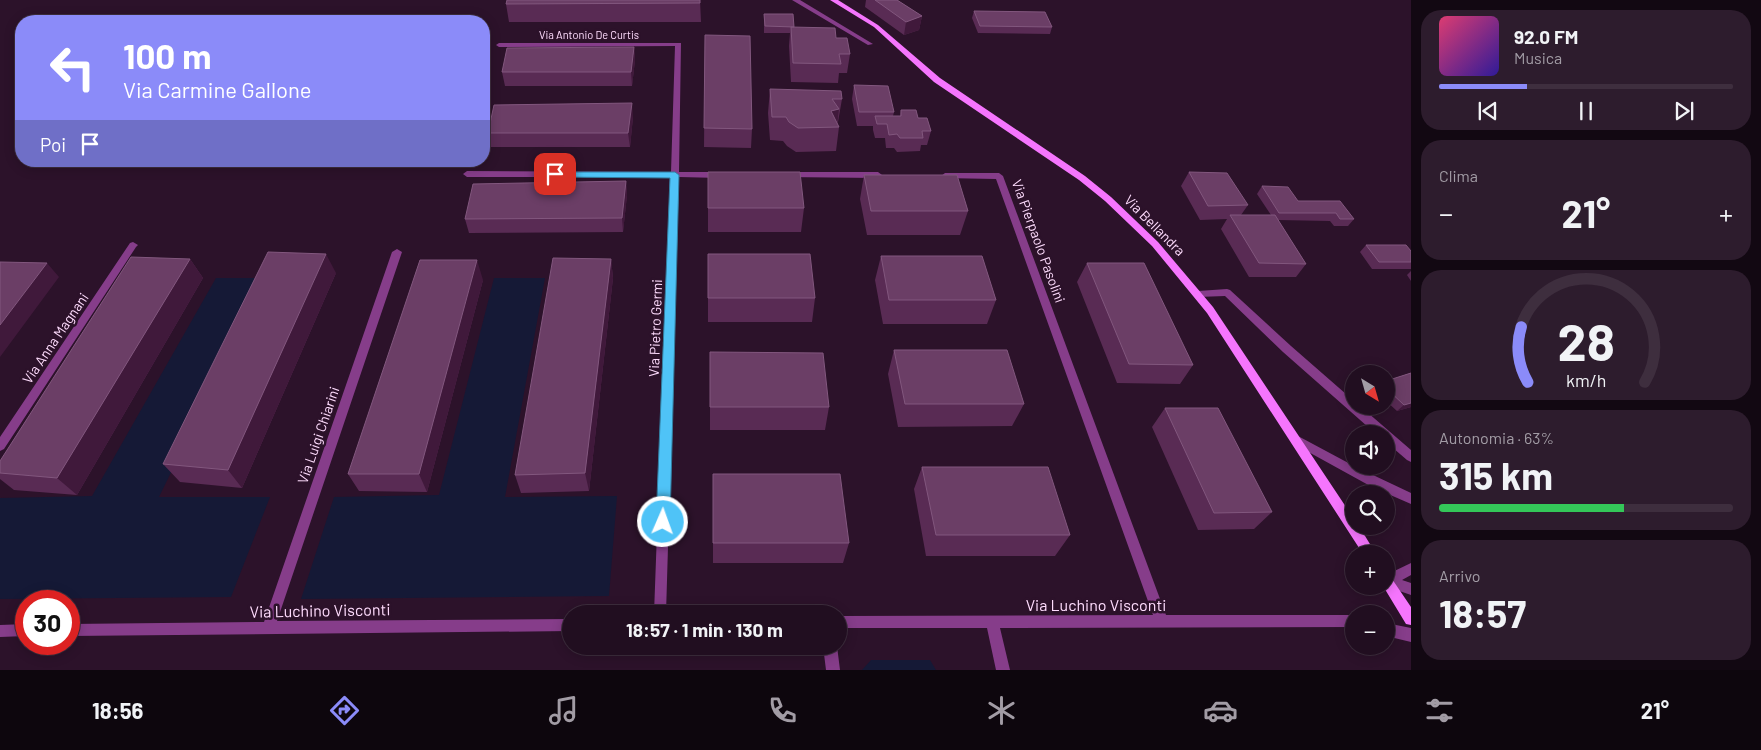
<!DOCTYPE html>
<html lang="it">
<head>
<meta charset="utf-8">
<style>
  body { margin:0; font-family:Barlow,sans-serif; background:#2d1c2d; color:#f1f3f6; height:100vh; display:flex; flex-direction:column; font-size:19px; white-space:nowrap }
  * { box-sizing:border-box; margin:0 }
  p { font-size:16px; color:#a29ca5 }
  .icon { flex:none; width:28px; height:28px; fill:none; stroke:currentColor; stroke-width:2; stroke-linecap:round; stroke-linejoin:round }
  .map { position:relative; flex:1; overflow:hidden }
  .details { display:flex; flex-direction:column; gap:10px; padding:10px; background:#120812; width:350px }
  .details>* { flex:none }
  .guide { position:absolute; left:15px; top:15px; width:475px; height:152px; border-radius:20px; box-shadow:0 2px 12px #0003,0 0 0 1px #3e2e3e; background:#8b8bf9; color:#fff; overflow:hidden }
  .needle { width:32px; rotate:143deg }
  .fabs { position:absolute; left:1345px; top:365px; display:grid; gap:10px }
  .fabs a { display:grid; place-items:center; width:50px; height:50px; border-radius:50%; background:#210e20; box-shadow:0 2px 12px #0003,0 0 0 1px #3e2e3e; font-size:25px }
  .speed { position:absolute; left:15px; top:590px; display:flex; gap:10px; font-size:25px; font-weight:700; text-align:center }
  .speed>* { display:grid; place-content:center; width:65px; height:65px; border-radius:50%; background:#210e20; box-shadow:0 2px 12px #0003,0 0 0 1px #3e2e3e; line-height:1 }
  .speed .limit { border:8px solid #d22; background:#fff; color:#111 }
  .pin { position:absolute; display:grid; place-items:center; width:42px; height:42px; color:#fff; margin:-21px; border-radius:10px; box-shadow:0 2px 8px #0006 }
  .me { position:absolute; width:55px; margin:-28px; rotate:2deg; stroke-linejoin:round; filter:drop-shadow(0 0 4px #0008) }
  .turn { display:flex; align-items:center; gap:18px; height:105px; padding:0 25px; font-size:22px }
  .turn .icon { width:65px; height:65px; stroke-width:2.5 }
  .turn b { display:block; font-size:35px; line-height:42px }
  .then { display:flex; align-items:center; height:48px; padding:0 25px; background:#0003; gap:10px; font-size:19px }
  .big { font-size:38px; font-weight:700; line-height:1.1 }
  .details .tile { flex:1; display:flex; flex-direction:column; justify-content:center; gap:8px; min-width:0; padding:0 18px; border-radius:20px; background:#2d1c2d }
  .details .dial { align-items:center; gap:0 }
  .dial svg { height:130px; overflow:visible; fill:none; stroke:#3e2e3e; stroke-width:7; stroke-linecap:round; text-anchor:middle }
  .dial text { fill:#f1f3f6; stroke:none }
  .song { display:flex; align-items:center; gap:15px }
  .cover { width:60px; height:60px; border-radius:8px; background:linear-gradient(135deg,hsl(340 70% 55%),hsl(250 70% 35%)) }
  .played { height:5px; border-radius:2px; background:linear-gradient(90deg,#8b8bf9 30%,#3e2e3e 30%) }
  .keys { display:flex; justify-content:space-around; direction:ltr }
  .heat { display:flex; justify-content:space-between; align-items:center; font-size:28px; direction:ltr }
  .charge { height:8px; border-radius:4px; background:linear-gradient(90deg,#34c759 63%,#3e2e3e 0) }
  .trip { position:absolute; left:562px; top:605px; width:285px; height:50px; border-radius:25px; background:#210e20; box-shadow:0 2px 12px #0003,0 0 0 1px #3e2e3e; font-weight:700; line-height:50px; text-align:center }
  .tabs { display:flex; height:80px; justify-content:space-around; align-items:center; background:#0d060d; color:#a29ca5 }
  .tabs .icon { width:35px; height:35px }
  .tabs .selected { color:#8b8bf9 }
  .tabs b { font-size:22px; color:#f1f3f6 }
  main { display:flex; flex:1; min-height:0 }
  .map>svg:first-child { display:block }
  .green { fill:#151936 }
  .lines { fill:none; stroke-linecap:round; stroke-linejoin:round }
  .lane { fill:#863d8a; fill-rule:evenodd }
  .street { fill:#863d8a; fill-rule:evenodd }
  .secondary { fill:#f575fd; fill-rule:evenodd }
  .wall { fill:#592b54 }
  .shaded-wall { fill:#40193b }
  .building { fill:#6b3e66; stroke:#82577e }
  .route { fill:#4fc3f7; stroke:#337fa1 }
  .labels { text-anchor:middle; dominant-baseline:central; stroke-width:5; stroke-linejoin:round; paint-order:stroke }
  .far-street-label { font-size:11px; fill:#ffddfe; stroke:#2c122a }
  .street-label { font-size:14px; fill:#ffddfe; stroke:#2c122a }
  .near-street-label { font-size:16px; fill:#ffddfe; stroke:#2c122a }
</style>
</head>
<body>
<main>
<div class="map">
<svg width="1411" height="670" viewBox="0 0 1411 670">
  <rect width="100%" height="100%" fill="#2c122a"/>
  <path class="green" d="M216,278H266L159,497H270L231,597L0,599V498L92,496Z
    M494,278H545L505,497L617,496L609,596L301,599L334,497L439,495Z
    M871,660H930L936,670H862Z"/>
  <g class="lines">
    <path class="lane" d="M1227,289L1230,290L1291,346L1354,401V406H1360L1411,450V462L1407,460L1386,442V434H1376L1283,352L1225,296L1198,297L1193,294L1198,291Z"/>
    <path class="street" d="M792,0H800L873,44L868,45Z
      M681,43L679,172H720L724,175L720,178L679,177L666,614H654L670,177H467L463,174L467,171L671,172L675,46L499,47L496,45L499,43Z
      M787,172H878L882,175L878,178L784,177L783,175Z
      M945,173H999L1003,176L1166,615H1354V627L1000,628L1010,670H996L987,628H839V616L1153,615L996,179L942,178L941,176Z
      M133,242L138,245L136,247L4,449L0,451V437L130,243Z
      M397,249L402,252L277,621L571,619V631L69,636V624L264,622L392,252Z
      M1298,436L1354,466L1411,493V504L1372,487L1294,444L1292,441L1294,438Z
      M1411,563V575L1402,580L1411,583V595L1385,586L1386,575Z
      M1386,623L1411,628V642L1386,636Z
      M26,624V636L0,637V625Z
      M823,646H837L840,670H826Z"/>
    <path class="secondary" d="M830,0H838L878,25L940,78L1085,176L1111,197L1158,242L1213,307L1354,519V526H1359L1376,554H1363L1207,313L1152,246L1105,201L1079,180L934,82L874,27Z
      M1386,574L1390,576L1411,607V625L1406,624L1383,586H1386Z"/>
  </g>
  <path class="wall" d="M700,0L701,22H509L506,4Z
    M866,0H897L922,16L919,30L904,35L865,7Z
    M974,11L1052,27L1050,34L978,33L972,18Z
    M764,14H793L794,27L836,38L850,54L847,73H839L838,83L791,82L789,46L790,33H764Z
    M705,35L752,129L751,148L704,147Z
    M634,47L635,60L632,86H505L502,72Z
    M854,85L894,112L893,116H900L901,110L918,118L931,131L927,145H921L920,151L897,152L894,148H886L885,138H875L873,130V126H857L852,99Z
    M770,89L842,99L838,122L837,123L839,127L836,151L796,152L787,146L783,141L770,140L768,113Z
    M633,117L630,147H491L488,133Z
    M708,172L804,208L801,232H708Z
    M1189,172L1248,205L1241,215H1271L1257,194L1262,186L1298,201L1354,219L1348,226H1334L1330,221L1278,220L1306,264L1296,277H1249L1221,229L1227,219L1200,220L1181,186Z
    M864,175L968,211L960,235H867L860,199Z
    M626,181L627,195L623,232L469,233L465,219Z
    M1366,245L1411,251V269H1372L1360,252Z
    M708,254L815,298L812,322H708Z
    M881,256L996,300L987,324H883L875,280Z
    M190,259L203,278L77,495L14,490L0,479V461Z
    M611,259L613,278L589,491L521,493L515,475Z
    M1087,263L1193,365L1180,384L1117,383L1077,282Z
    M1411,271V281L1407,275Z
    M336,273L242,488L180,482L163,464Z
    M483,280L427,492L359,491L348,474Z
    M894,350L1024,404L1012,426L898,427L888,374Z
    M710,352L829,407L825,430H710Z
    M1411,373V407L1397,411L1386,401V381Z
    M1165,408L1272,512L1254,529L1198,530L1152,427Z
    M922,467L1070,535L1055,556H926L914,489Z
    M713,474L849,543L843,563H713Z"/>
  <path class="shaded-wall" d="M922,16L919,30L904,35L906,22Z
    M634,47L635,60L632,86L631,72Z
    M632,103L633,117L630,147L628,133Z
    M839,109L837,127L831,111Z
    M626,181L627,195L623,232L622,218Z
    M326,254L336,273L242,488L228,470Z
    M190,259L203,278L77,495L57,478Z
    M611,259L613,278L589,491L585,473Z
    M477,260L483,280L427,492L419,474Z
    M47,263L59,277L0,357V325Z
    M1411,403V407L1397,411L1404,405Z"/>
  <path class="building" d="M507,0H700V3L506,4Z
    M875,0H897L922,16L906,22Z
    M974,11L1045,12L1052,27L980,26Z
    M764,14H793L794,27L765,26Z
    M791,27L835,28L836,38H847L850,54H839L841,64L793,63Z
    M705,35L750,36L752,129L704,128Z
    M634,47L631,72H502L507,48Z
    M854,85L888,86L894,112H859Z
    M770,89L841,91L842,99H832L839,109L831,111L839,127L798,128L789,122L786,117H772Z
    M632,103L628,133H488L494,105Z
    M901,110H916L918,118H927L931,131H922L923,138H900L897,134L889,135L887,124H877L875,116H901Z
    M708,172H800L804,208H708Z
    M1189,172L1227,173L1248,205L1208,206Z
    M864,175H957L968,211H871Z
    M626,181L622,218L465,219L473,184Z
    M1262,186L1288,187L1298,201H1340L1354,219H1340L1336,213H1279Z
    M1230,215H1275L1306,264L1259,263Z
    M1366,245H1406L1411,251V262H1379Z
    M268,252L326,254L228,470L163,464Z
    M708,254H810L815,298H708Z
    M881,256H982L996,300H889Z
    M131,257L190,259L57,478L0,473V461Z
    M553,258L611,259L585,473L515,475Z
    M420,260H477L419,474H348Z
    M0,262L47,263L0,325Z
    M1087,263H1144L1193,365L1129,364Z
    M894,350H1007L1024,404H905Z
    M710,352L823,353L829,407H710Z
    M1411,373V403L1404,405L1386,388V381Z
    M1165,408H1218L1272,512L1214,513Z
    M922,467H1048L1070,535H936Z
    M713,474H840L849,543H713Z"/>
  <path class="route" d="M552,172H675L679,175L670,522L668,527L663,529L658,527L656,522L670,178L555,177L550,174Z"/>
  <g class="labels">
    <g class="far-street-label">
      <text x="589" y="34">Via Antonio De Curtis</text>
    </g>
    <g class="street-label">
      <text transform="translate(1155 225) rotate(45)">Via Bellandra</text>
      <text transform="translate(1039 241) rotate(70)">Via Pierpaolo Pasolini</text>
      <text transform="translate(655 328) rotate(-88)">Via Pietro Germi</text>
      <text transform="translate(55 338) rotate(-56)">Via Anna Magnani</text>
      <text transform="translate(318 435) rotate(-71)">Via Luigi Chiarini</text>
    </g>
    <g class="near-street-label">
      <text x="1096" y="604">Via Luchino Visconti</text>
      <text transform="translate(320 610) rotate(-1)">Via Luchino Visconti</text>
    </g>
  </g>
</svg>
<div class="fabs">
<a><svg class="needle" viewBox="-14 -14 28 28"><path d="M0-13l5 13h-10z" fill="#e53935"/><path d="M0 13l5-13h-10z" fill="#a29ca5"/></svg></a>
<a><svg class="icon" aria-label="sound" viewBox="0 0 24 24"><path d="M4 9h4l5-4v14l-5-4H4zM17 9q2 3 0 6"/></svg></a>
<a><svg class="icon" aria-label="search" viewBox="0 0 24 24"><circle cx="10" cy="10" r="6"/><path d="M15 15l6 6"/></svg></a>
<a>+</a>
<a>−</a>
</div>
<div class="speed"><div class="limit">30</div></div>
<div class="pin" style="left:555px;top:174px;background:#d93025"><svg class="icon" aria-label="arrive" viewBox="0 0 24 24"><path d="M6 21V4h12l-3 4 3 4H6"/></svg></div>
<svg class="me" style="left:663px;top:522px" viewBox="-20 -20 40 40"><circle r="17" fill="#4fc3f7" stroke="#fff" stroke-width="3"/><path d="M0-11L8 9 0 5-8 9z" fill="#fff"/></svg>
<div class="trip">18:57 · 1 min · 130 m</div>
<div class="guide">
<div class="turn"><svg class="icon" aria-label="left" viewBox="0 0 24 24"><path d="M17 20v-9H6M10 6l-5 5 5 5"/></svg><div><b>100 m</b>Via Carmine Gallone</div></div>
<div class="then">Poi<svg class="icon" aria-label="arrive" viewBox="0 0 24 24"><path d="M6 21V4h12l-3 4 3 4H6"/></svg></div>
</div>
</div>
<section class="details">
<div class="tile">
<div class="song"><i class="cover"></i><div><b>92.0 FM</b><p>Musica</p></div></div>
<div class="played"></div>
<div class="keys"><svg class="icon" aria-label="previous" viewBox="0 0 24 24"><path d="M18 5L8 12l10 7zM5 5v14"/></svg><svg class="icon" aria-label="pause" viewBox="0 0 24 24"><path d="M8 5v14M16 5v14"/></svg><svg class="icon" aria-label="next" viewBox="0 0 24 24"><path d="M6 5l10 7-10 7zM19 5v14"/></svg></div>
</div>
<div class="tile"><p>Clima</p>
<div class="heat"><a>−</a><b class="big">21°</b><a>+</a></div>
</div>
<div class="tile dial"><svg viewBox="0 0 100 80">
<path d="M14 69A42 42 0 1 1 86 69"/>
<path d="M14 69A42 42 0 0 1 10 35" stroke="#8b8bf9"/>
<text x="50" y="56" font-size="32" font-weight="700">28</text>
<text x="50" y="72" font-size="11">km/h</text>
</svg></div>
<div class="tile"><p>Autonomia · 63%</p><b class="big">315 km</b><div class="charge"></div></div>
<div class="tile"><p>Arrivo</p><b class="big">18:57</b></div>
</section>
</main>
<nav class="tabs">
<b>18:56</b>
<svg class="icon selected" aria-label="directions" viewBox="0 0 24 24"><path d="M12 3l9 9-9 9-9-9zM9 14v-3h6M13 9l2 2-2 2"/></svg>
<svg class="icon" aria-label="music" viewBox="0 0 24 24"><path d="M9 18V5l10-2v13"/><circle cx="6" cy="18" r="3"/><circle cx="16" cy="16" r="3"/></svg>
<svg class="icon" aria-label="phone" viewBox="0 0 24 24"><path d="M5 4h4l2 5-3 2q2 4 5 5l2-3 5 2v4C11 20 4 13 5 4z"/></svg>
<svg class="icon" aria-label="climate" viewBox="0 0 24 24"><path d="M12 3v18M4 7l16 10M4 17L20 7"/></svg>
<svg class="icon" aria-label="car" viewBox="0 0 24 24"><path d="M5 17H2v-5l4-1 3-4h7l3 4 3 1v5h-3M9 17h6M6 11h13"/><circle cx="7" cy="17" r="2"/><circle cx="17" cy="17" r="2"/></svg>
<svg class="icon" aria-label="filters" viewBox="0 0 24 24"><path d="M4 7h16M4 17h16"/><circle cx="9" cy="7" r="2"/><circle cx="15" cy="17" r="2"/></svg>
<b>21°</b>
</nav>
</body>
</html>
